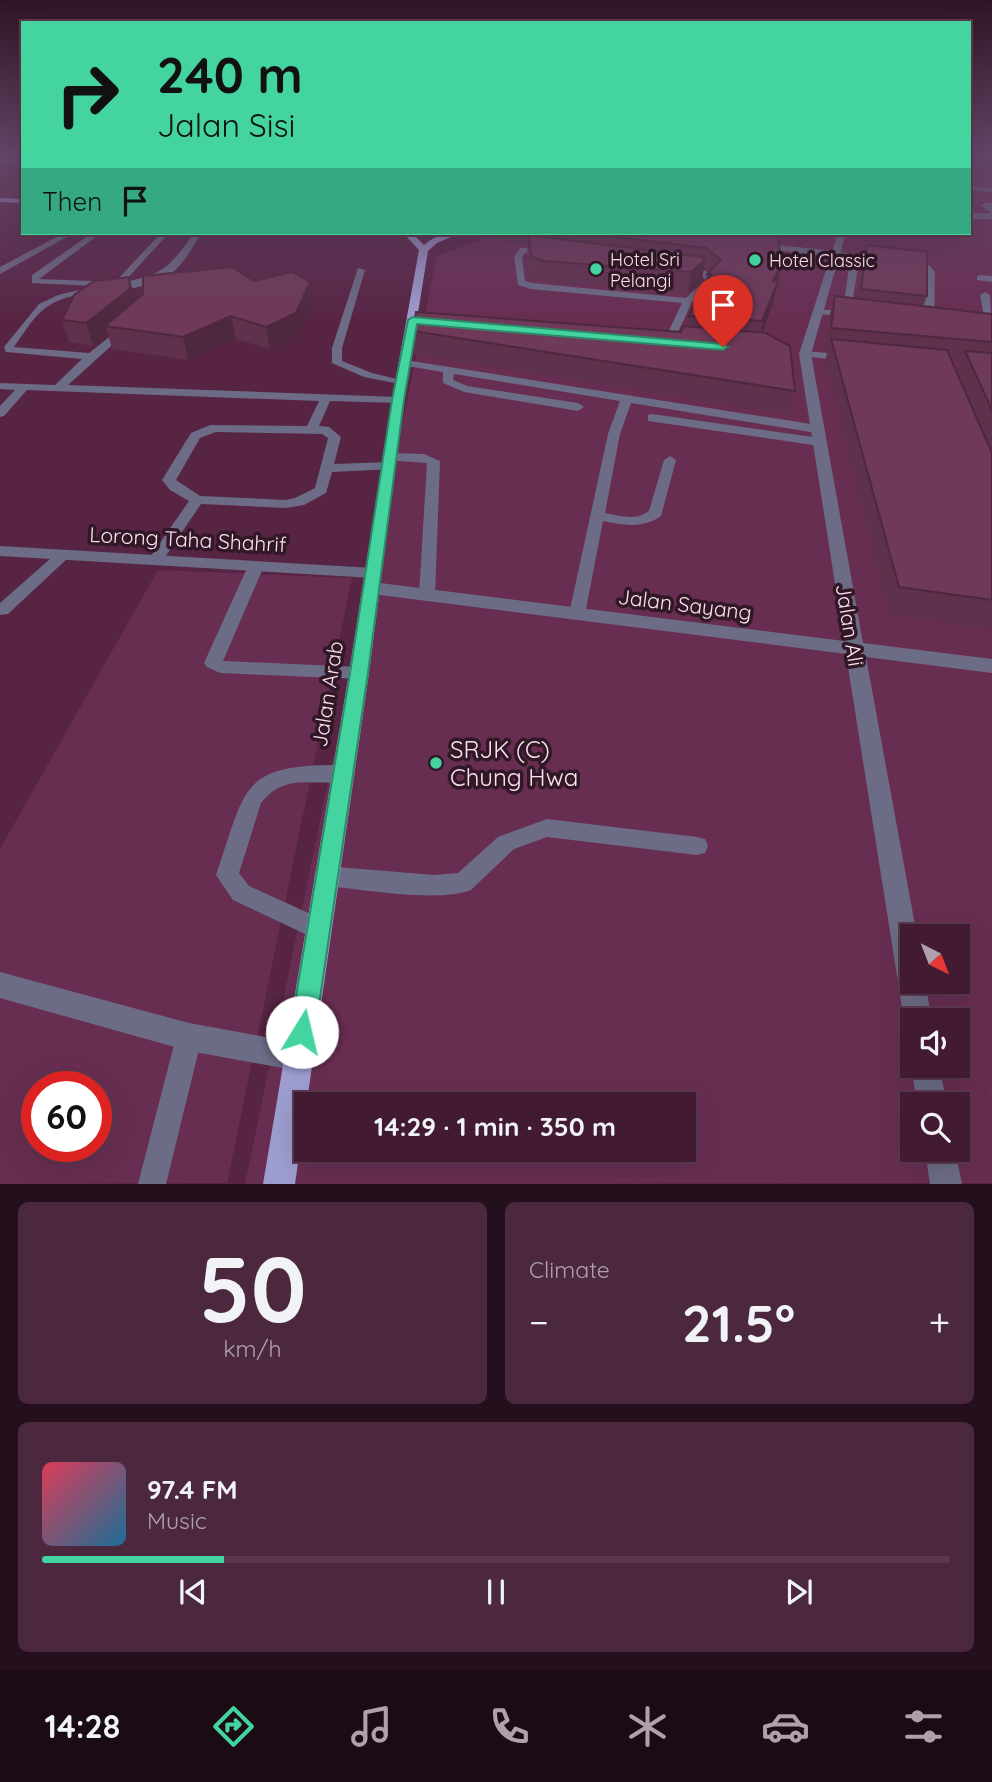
<!DOCTYPE html>
<html lang="en">
<head>
<meta charset="utf-8">
<style>
  body { margin:0; font-family:Quicksand,sans-serif; background:#4c283f; color:#f1f3f6; height:100vh; display:flex; flex-direction:column; font-size:26px; white-space:nowrap }
  * { box-sizing:border-box; margin:0 }
  p { font-size:23px; color:#aea1ac }
  .icon { flex:none; width:38px; height:38px; fill:none; stroke:currentColor; stroke-width:2; stroke-linecap:round; stroke-linejoin:round }
  .map { position:relative; height:1184px; overflow:hidden }
  .sheet { display:flex; flex-direction:column; gap:18px; padding:18px; background:#240f1c; flex:1 }
  .sheet>* { flex:none }
  .guide { position:absolute; left:21px; top:21px; width:950px; height:214px; border-radius:0px; box-shadow:0 7px 28px #0002,0 0 0 2px #5a394e; background:#43d4a0; color:#111; overflow:hidden }
  .needle { width:46px; rotate:138deg }
  .buttons { position:absolute; left:900px; top:924px; display:grid; gap:14px }
  .buttons a { display:grid; place-items:center; width:70px; height:70px; border-radius:0px; background:#421b33; box-shadow:0 7px 28px #0002,0 0 0 2px #5a394e; font-size:35px }
  .speed { position:absolute; left:21px; top:1071px; display:flex; gap:14px; font-size:35px; font-weight:700; text-align:center }
  .speed>* { display:grid; place-content:center; width:91px; height:91px; border-radius:50%; background:#421b33; box-shadow:0 7px 28px #0002,0 0 0 2px #5a394e; line-height:1 }
  .speed .limit { border:10px solid #d22; background:#fff; color:#111 }
  .pin { position:absolute; display:grid; place-items:center; width:60px; height:60px; color:#fff; margin:-72px -30px; border-radius:50% 50% 50% 0; rotate:-45deg; box-shadow:0 0 7px #0007 }
  .pin .icon { rotate:45deg }
  .me { position:absolute; width:77px; margin:-38px; rotate:9deg; stroke-linejoin:round; filter:drop-shadow(0 0 5px #0008) }
  .turn { display:flex; align-items:center; gap:24px; height:147px; padding:0 21px; font-size:32px }
  .turn .icon { width:91px; height:91px; stroke-width:2.5 }
  .turn b { display:block; font-size:49px; line-height:60px }
  .then { display:flex; align-items:center; height:66px; padding:0 21px; background:#0003; gap:14px; font-size:26px }
  .big { font-size:52px; font-weight:700; line-height:1.1 }
  .sheet .widget { flex:1; display:flex; flex-direction:column; justify-content:center; gap:10px; min-width:0; padding:0 24px; border-radius:10px; background:#4c283f }
  .sheet .dial { align-items:center; gap:0 }
  .dial b { font-size:91px; line-height:1 }
  .song { display:flex; align-items:center; gap:21px }
  .cover { width:84px; height:84px; border-radius:10px; background:linear-gradient(135deg,hsl(350 70% 55%),hsl(200 70% 35%)) }
  .played { height:7px; border-radius:4px; background:linear-gradient(90deg,#43d4a0 20%,#5a394e 20%) }
  .keys { display:flex; justify-content:space-around; direction:ltr }
  .heat { display:flex; justify-content:space-between; align-items:center; font-size:38px; direction:ltr }
  .sheet .tiles { flex:1; display:grid; gap:18px; grid-template-columns:1fr 1fr }
  .widget:last-child { grid-column:span 2 }
  .trip { position:absolute; left:294px; top:1092px; width:402px; height:70px; border-radius:0px; background:#421b33; box-shadow:0 7px 28px #0002,0 0 0 2px #5a394e; font-weight:700; line-height:70px; text-align:center }
  .tab-bar { display:flex; height:112px; justify-content:space-around; align-items:center; background:#1a0b14; color:#aea1ac }
  .tab-bar .icon { width:49px; height:49px }
  .tab-bar .current { color:#43d4a0 }
  .tab-bar b { font-size:32px; color:#f1f3f6 }
  .map>svg:first-child { display:block }
  .built { fill:#682e52; fill-rule:evenodd }
  .lines { fill:none; stroke-linecap:round; stroke-linejoin:round }
  .lane { fill:#6c6c86; fill-rule:evenodd }
  .street { fill:#6c6c86; fill-rule:evenodd }
  .primary { fill:#9d9dd0; fill-rule:evenodd }
  .wall { fill:#5f314d; fill-rule:evenodd }
  .shaded-wall { fill:#4e283e }
  .building { fill:#6f3959; stroke:#4e283e; stroke-width:2 }
  .route { fill:#43d4a0; stroke:#2c8a68; stroke-width:2 }
  .poi-dot { fill:#43d4a0; stroke:#301826; stroke-width:2.5 }
  .labels { text-anchor:middle; dominant-baseline:central; stroke-width:7; stroke-linejoin:round; paint-order:stroke }
  .far-poi-label { font-size:18px; fill:#fce0ef; stroke:#301826; text-anchor:start }
  .street-label { font-size:21px; fill:#fce0ef; stroke:#301826 }
  .near-poi-label { font-size:24px; fill:#fce0ef; stroke:#301826; text-anchor:start }
</style>
</head>
<body>
<div class="map">
<svg width="992" height="1184" viewBox="0 0 992 1184">
  <rect width="100%" height="100%" fill="#582444"/>
  <path class="built" d="M970,154H992V1183L245,1184L437,256L499,233H970ZM912,936H957V982H912ZM912,1020H957V1066H912ZM306,1104H684V1150H306ZM912,1104H957V1150H912Z
    M158,570L352,578L227,1183L0,1184V849ZM37,1087H96V1146H37Z"/>
  <g class="lines">
    <path class="lane" d="M970,186L992,188V192L970,190Z
      M985,203H992V214L981,205Z
      M19,220H23V224H19Z
      M92,233H101L39,279L91,281L94,282V286L32,283V275Z
      M161,233H169L124,282C164,275 172,264 194,233H202C193,246 185,262 173,272C138,301 80,281 44,309C32,319 23,334 14,347L89,353L126,324L131,327L130,329L68,385L398,397L404,400L398,403L330,401L319,426L329,427L341,437L334,464L389,462L396,466L394,469L332,472L326,493L304,505L286,508L201,504L161,563L156,565L148,560L189,501L170,490L162,480L191,433L210,425L307,426L319,401L27,390L4,416L0,417V406L15,390L0,389V383L55,385L82,359L6,352L4,347L39,304L58,295L116,281ZM216,432L322,434L328,438L315,488L295,498L286,500L200,496L176,480L200,438Z
      M758,243L836,251L885,261L881,264L859,261L850,317L818,314L813,311L815,309L843,311L850,260L755,247L754,245Z
      M520,248H547L551,251L547,254L525,253L522,257L525,281L532,283L686,298L706,280L700,275L681,273V269L706,271L715,280L692,302L673,343L668,346L663,343L682,303L531,289L518,285L514,257Z
      M907,261L930,266L935,272L934,327L927,328L922,325L927,273L904,266V262Z
      M358,268L365,270L342,348V361L372,373L405,381V385L364,377L332,363V348Z
      M980,275L992,276V282L977,280V276Z
      M985,292L990,295L992,334L987,331L980,295Z
      M805,351L848,355L853,358L848,361L801,356L800,354Z
      M405,360L817,425L823,429L817,433L631,403L620,434L605,513C620,516 636,521 649,511L664,460L670,456L676,460L661,516C643,529 623,525 603,521L585,614L577,619L569,614L608,434L620,401L454,374L453,380L467,386L578,403L584,407L578,411L464,392L443,383V372L401,365V361Z
      M652,414L820,438L826,442L820,446L648,421V415Z
      M390,453L424,454L440,461L435,595L433,599L427,600L419,595L427,463L385,460V454Z
      M63,550L70,555L68,558L8,614L0,615V603L58,552Z
      M256,561L264,566L223,661L359,667L365,669L368,673L365,677L359,679L220,673L207,667L204,663L248,566Z
      M342,765L349,767L352,773L349,779C315,790 289,769 261,803L239,873L249,886L326,921L330,929L326,937L318,940L233,900L216,875C246,788 239,764 342,765Z
      M547,819L697,837L705,839L708,846L705,853L697,855L547,837L514,849L471,890C437,903 363,889 325,886L317,883L314,876L317,869L325,866L434,875L458,873L498,837Z
      M189,1024L198,1028L202,1037L166,1184H138L176,1037L180,1028Z"/>
    <path class="street" d="M23,154V158L0,166V162Z
      M970,213H992V219H970Z
      M64,233H74L0,274V267Z
      M838,233H846L811,354L863,643L992,659V673L866,657L917,936H912V982H925L932,1020H912V1031L908,1030L904,1020L846,654L372,594L363,588L372,582L844,641L799,354Z
      M0,546L373,568L382,573L373,578L0,556Z
      M0,972L189,1023L299,1043L309,1047L313,1057L309,1067L299,1071L189,1051L0,998Z
      M912,1063V1066H939L947,1104H917L911,1066Z
      M925,1150H955L962,1184H930Z"/>
    <path class="primary" d="M0,198L23,199V203L0,202Z
      M403,233H412L424,245C435,236 447,232 460,233L437,243L428,251L404,400L369,673L295,1184H263L349,673L392,400L419,250Z"/>
  </g>
  <path class="wall" d="M970,154H992V158L984,157L992,159V175L970,172Z
    M482,233H811L805,245L795,244L793,235L778,238L781,265L773,303L762,333L795,391L789,415L414,354L413,331L681,332L687,327L689,316L705,286L707,274L709,272L704,268L702,280L688,293L544,281L532,278L527,255L528,245L482,239Z
    M867,245L927,296L923,306L992,314V630L889,614L825,361L828,350H825L829,317L835,296L857,299L861,265ZM952,362H960L957,372Z
    M129,277L135,301L254,281L313,304L300,335L270,349L236,339L188,360L112,349L108,334L93,346L69,342L62,320Z"/>
  <path class="shaded-wall" d="M774,233H794L793,235L773,238Z
    M808,233H811L805,245Z
    M705,260L702,280L688,293L691,272Z
    M781,265L773,303L758,344L773,281Z
    M129,277L135,298L136,310L105,326L108,334L93,346L86,323Z
    M310,282L313,304L300,335L270,349L266,327Z
    M231,316L236,339L188,360L183,337Z"/>
  <path class="building" d="M970,154L992,159V164L970,162Z
    M583,233H778L781,265L773,281L778,282L762,321L689,316L711,274H707L721,260L706,248Z
    M528,235L702,257L705,260L691,272L544,261L532,257Z
    M867,245L927,252V296L861,289Z
    M232,267L254,281L292,272L310,282L296,313L266,327L231,316L183,337L105,326L143,294V276Z
    M129,277L130,289L86,323L62,320L74,295L94,281Z
    M835,296L992,314V342L831,328Z
    M416,312L681,332L683,326L766,333L790,346L795,391L413,331Z
    M831,339L947,350L992,453V600L899,587Z
    M965,351L992,353V410Z"/>
  <linearGradient id="sky" x2="0" y2="1"><stop stop-color="#301425"/><stop offset="0.48" stop-color="#644567"/><stop offset="1" stop-color="#644567" stop-opacity="0"/></linearGradient>
  <rect width="992" height="320" fill="url(#sky)"/>
  <path class="route" d="M413,317L723,344L728,347L723,350L417,324L404,400L368,673L315,1032L311,1041L302,1044L293,1041L290,1032L350,673L392,400L408,320Z"/>
  <g class="poi-dot">
    <circle cx="755" cy="260" r="7"/>
    <circle cx="596" cy="269" r="7"/>
    <circle cx="436" cy="763" r="7"/>
  </g>
  <g class="labels">
    <g class="far-poi-label">
      <text x="610" y="259">Hotel Sri<tspan x="610" dy="21">Pelangi</tspan></text>
      <text x="769" y="260">Hotel Classic</text>
    </g>
    <g class="street-label">
      <text transform="translate(188 539) rotate(3)">Lorong Taha Shahrif</text>
      <text transform="translate(685 604) rotate(7)">Jalan Sayang</text>
      <text transform="translate(850 625) rotate(81)">Jalan Ali</text>
      <text transform="translate(327 694) rotate(-81)">Jalan Arab</text>
    </g>
    <g class="near-poi-label">
      <text x="450" y="749">SRJK (C)<tspan x="450" dy="28">Chung Hwa</tspan></text>
    </g>
  </g>
</svg>
<div class="buttons">
<a><svg class="needle" viewBox="-14 -14 28 28"><path d="M0-13l5 13h-10z" fill="#e53935"/><path d="M0 13l5-13h-10z" fill="#aea1ac"/></svg></a>
<a><svg class="icon" aria-label="sound" viewBox="0 0 24 24"><path d="M4 9h4l5-4v14l-5-4H4zM17 9q2 3 0 6"/></svg></a>
<a><svg class="icon" aria-label="search" viewBox="0 0 24 24"><circle cx="10" cy="10" r="6"/><path d="M15 15l6 6"/></svg></a>
</div>
<div class="speed"><div class="limit">60</div></div>
<div class="pin" style="left:723px;top:347px;background:#d93025"><svg class="icon" aria-label="arrive" viewBox="0 0 24 24"><path d="M6 21V4h12l-3 4 3 4H6"/></svg></div>
<svg class="me" style="left:302px;top:1032px" viewBox="-20 -20 40 40"><circle r="19" fill="#fff"/><path d="M0-13L10 11 0 6-10 11z" fill="#43d4a0"/></svg>
<div class="trip">14:29 · 1 min · 350 m</div>
<div class="guide">
<div class="turn"><svg class="icon" aria-label="right" viewBox="0 0 24 24"><path d="M7 20v-9h11M14 6l5 5-5 5"/></svg><div><b>240 m</b>Jalan Sisi</div></div>
<div class="then">Then<svg class="icon" aria-label="arrive" viewBox="0 0 24 24"><path d="M6 21V4h12l-3 4 3 4H6"/></svg></div>
</div>
</div>
<section class="sheet">
<div class="tiles">
<div class="widget dial"><b>50</b><p>km/h</p></div>
<div class="widget"><p>Climate</p>
<div class="heat"><a>−</a><b class="big">21.5°</b><a>+</a></div>
</div>
<div class="widget">
<div class="song"><i class="cover"></i><div><b>97.4 FM</b><p>Music</p></div></div>
<div class="played"></div>
<div class="keys"><svg class="icon" aria-label="previous" viewBox="0 0 24 24"><path d="M18 5L8 12l10 7zM5 5v14"/></svg><svg class="icon" aria-label="pause" viewBox="0 0 24 24"><path d="M8 5v14M16 5v14"/></svg><svg class="icon" aria-label="next" viewBox="0 0 24 24"><path d="M6 5l10 7-10 7zM19 5v14"/></svg></div>
</div>
</div>
</section>
<nav class="tab-bar">
<b>14:28</b>
<svg class="icon current" aria-label="directions" viewBox="0 0 24 24"><path d="M12 3l9 9-9 9-9-9zM9 14v-3h6M13 9l2 2-2 2"/></svg>
<svg class="icon" aria-label="music" viewBox="0 0 24 24"><path d="M9 18V5l10-2v13"/><circle cx="6" cy="18" r="3"/><circle cx="16" cy="16" r="3"/></svg>
<svg class="icon" aria-label="phone" viewBox="0 0 24 24"><path d="M5 4h4l2 5-3 2q2 4 5 5l2-3 5 2v4C11 20 4 13 5 4z"/></svg>
<svg class="icon" aria-label="climate" viewBox="0 0 24 24"><path d="M12 3v18M4 7l16 10M4 17L20 7"/></svg>
<svg class="icon" aria-label="car" viewBox="0 0 24 24"><path d="M5 17H2v-5l4-1 3-4h7l3 4 3 1v5h-3M9 17h6M6 11h13"/><circle cx="7" cy="17" r="2"/><circle cx="17" cy="17" r="2"/></svg>
<svg class="icon" aria-label="filters" viewBox="0 0 24 24"><path d="M4 7h16M4 17h16"/><circle cx="9" cy="7" r="2"/><circle cx="15" cy="17" r="2"/></svg>
</nav>
</body>
</html>
